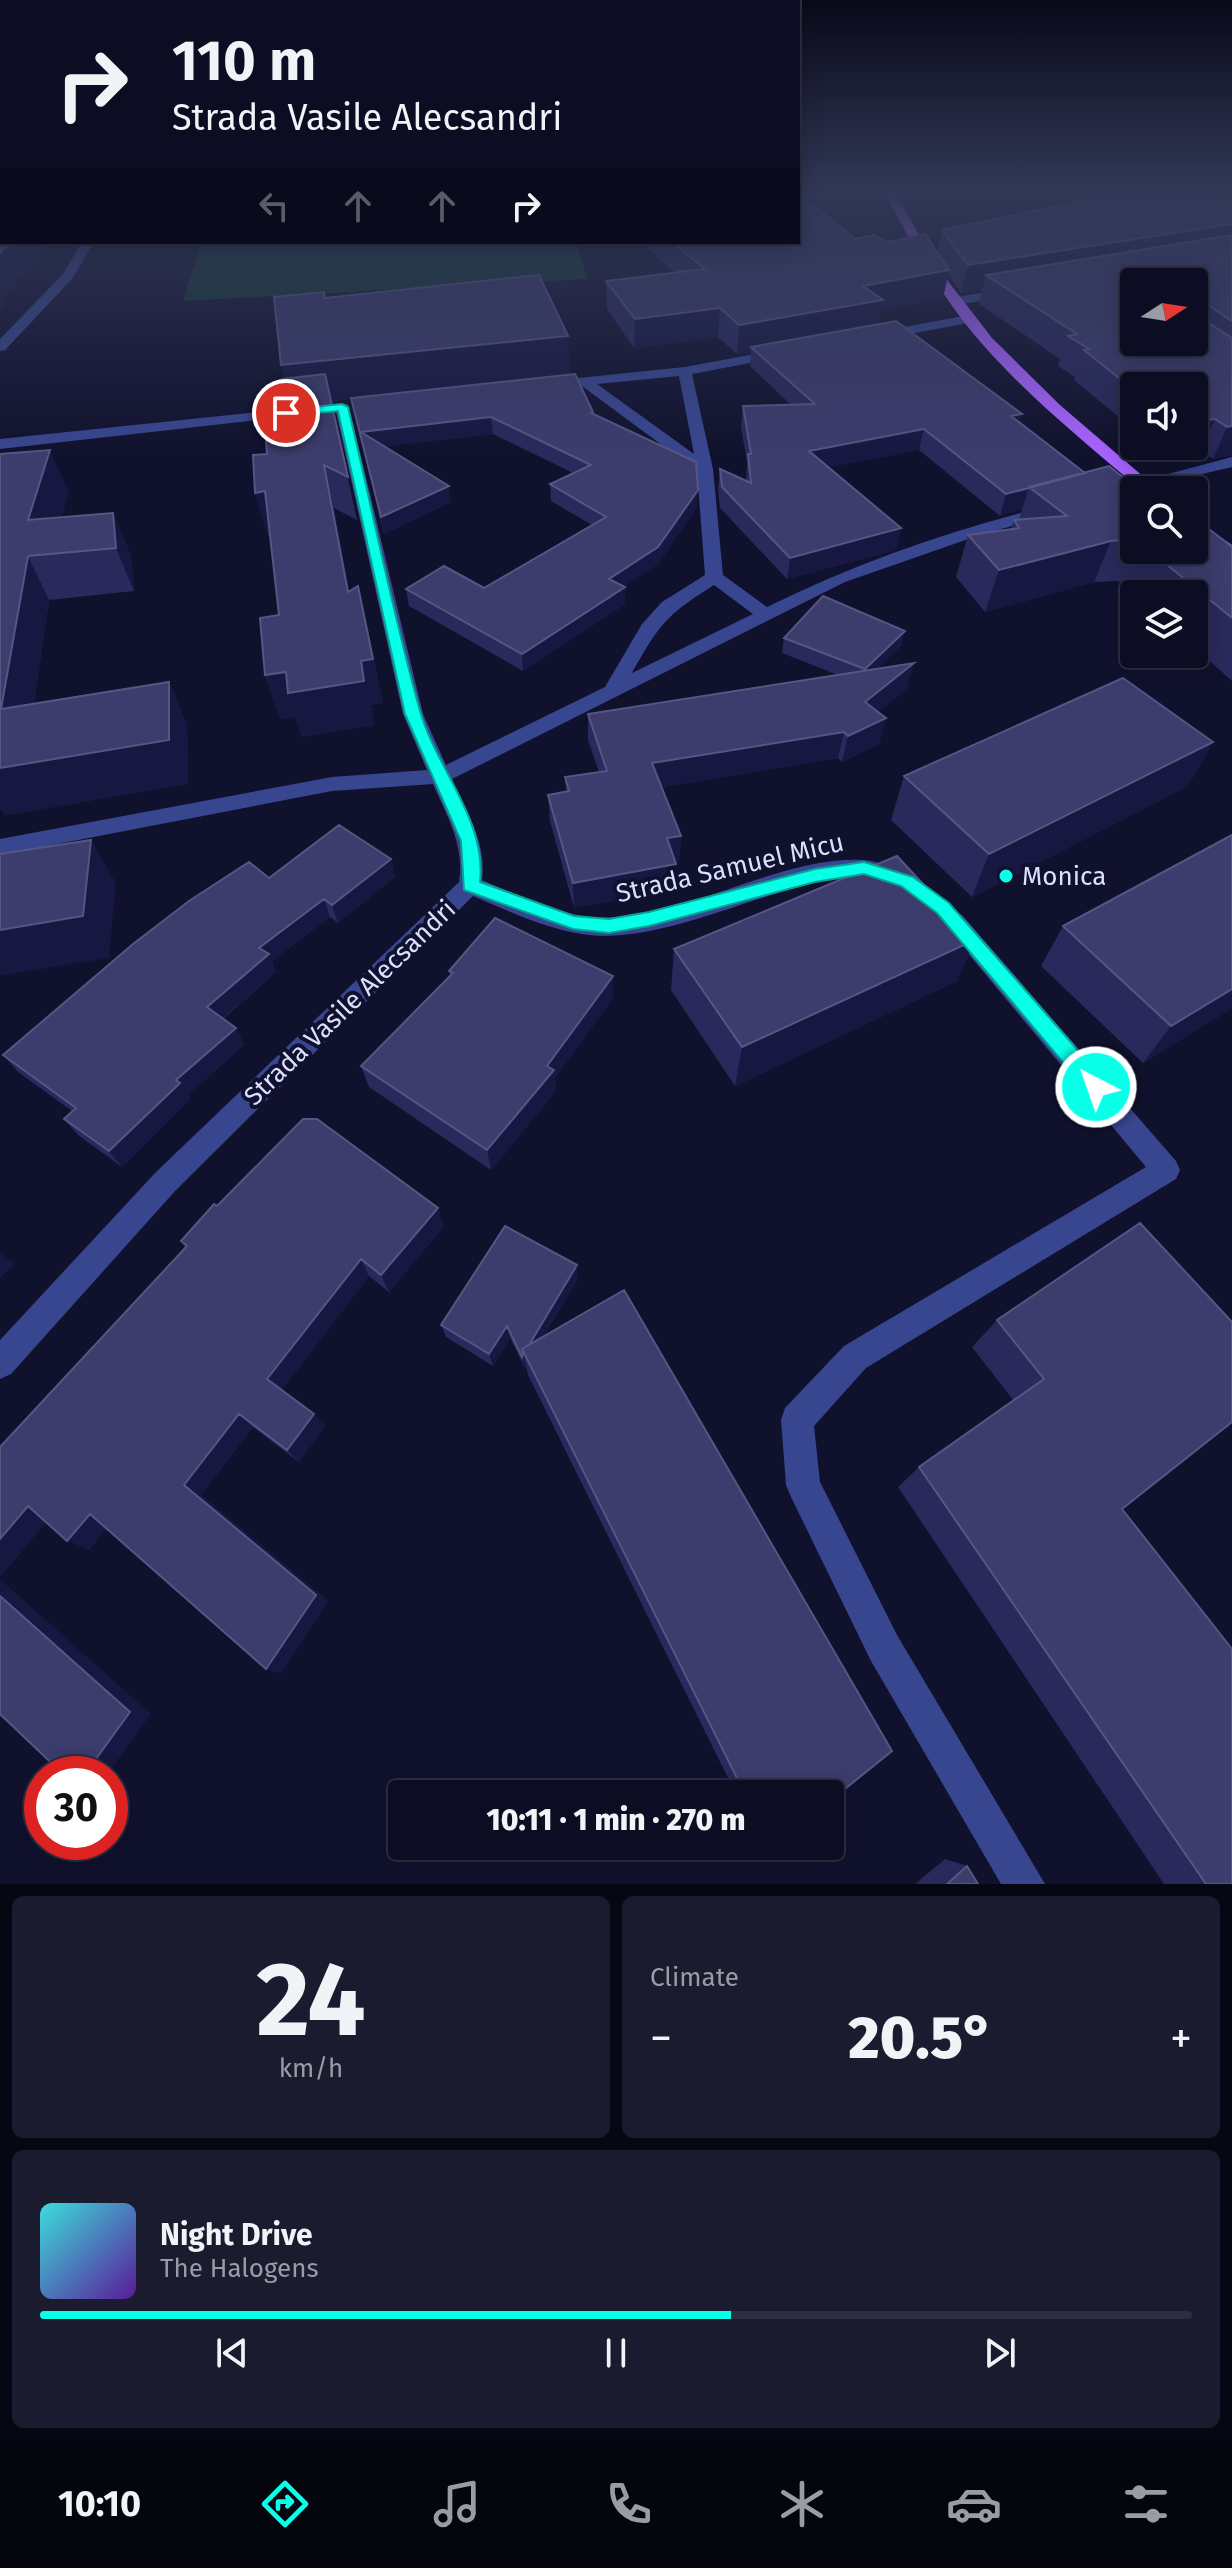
<!DOCTYPE html>
<html lang="en">
<head>
<meta charset="utf-8">
<style>
  body { margin:0; font-family:"Fira Sans",sans-serif; background:#1a1b2f; color:#f1f3f6; height:100vh; display:flex; flex-direction:column; font-size:30px; white-space:nowrap }
  * { box-sizing:border-box; margin:0 }
  p { font-size:26px; color:#9a9ca5 }
  .icon { flex:none; width:44px; height:44px; fill:none; stroke:currentColor; stroke-width:2; stroke-linecap:round; stroke-linejoin:round }
  .map { position:relative; height:1884px; overflow:hidden }
  .panel { display:flex; flex-direction:column; gap:12px; padding:12px; background:#070713; flex:1 }
  .panel>* { flex:none }
  .top-card { position:absolute; left:0px; top:0px; width:800px; height:244px; box-shadow:0 4px 20px #0003,0 0 0 2px #2c2d40; background:#0c0d22; color:#f1f3f6; overflow:hidden }
  .needle { width:52px; rotate:78deg }
  .controls { position:absolute; left:1120px; top:268px; display:grid; gap:16px }
  .controls a { display:grid; place-items:center; width:88px; height:88px; border-radius:8px; background:#0c0d22; box-shadow:0 4px 20px #0003,0 0 0 2px #2c2d40; font-size:40px }
  .speed { position:absolute; left:24px; top:1756px; display:flex; gap:16px; font-size:40px; font-weight:700; text-align:center }
  .speed>* { display:grid; place-content:center; width:104px; height:104px; border-radius:50%; background:#0c0d22; box-shadow:0 4px 20px #0003,0 0 0 2px #2c2d40; line-height:1 }
  .speed .limit { border:12px solid #d22; background:#fff; color:#111 }
  .pin { position:absolute; display:grid; place-items:center; width:68px; height:68px; color:#fff; margin:-34px; border:4px solid #fff; border-radius:50%; box-shadow:0 2px 8px #0007 }
  .me { position:absolute; width:88px; margin:-44px; rotate:319deg; stroke-linejoin:round; filter:drop-shadow(0 0 6px #0008) }
  .turn { display:flex; align-items:center; gap:28px; height:168px; padding:0 40px; font-size:36px }
  .turn .icon { width:104px; height:104px; stroke-width:2.5 }
  .turn b { display:block; font-size:56px; line-height:68px }
  .lanes { display:flex; align-items:center; height:76px; padding:0 40px; background:#0003; justify-content:center; gap:40px; direction:ltr }
  .lanes .off { opacity:.35 }
  .big { font-size:60px; font-weight:800; line-height:1.1 }
  .panel .card { flex:1; display:flex; flex-direction:column; justify-content:center; gap:12px; min-width:0; padding:0 28px; border-radius:12px; background:#1a1b2f }
  .panel .dial { align-items:center; gap:0 }
  .dial b { font-size:104px; line-height:1 }
  .song { display:flex; align-items:center; gap:24px }
  .cover { width:96px; height:96px; border-radius:12px; background:linear-gradient(135deg,hsl(180 70% 55%),hsl(270 70% 35%)) }
  .played { height:8px; border-radius:4px; background:linear-gradient(90deg,#08ffe8 60%,#2c2d40 60%) }
  .keys { display:flex; justify-content:space-around; direction:ltr }
  .heat { display:flex; justify-content:space-between; align-items:center; font-size:44px; direction:ltr }
  .panel .tiles { flex:1; display:grid; gap:12px; grid-template-columns:1fr 1fr }
  .card:last-child { grid-column:span 2 }
  .trip { position:absolute; left:388px; top:1780px; width:456px; height:80px; border-radius:8px; background:#0c0d22; box-shadow:0 4px 20px #0003,0 0 0 2px #2c2d40; font-weight:800; line-height:80px; text-align:center }
  .menu { display:flex; height:128px; justify-content:space-around; align-items:center; background:#05050e; color:#9a9ca5 }
  .menu .icon { width:56px; height:56px }
  .menu .on { color:#08ffe8 }
  .menu b { font-size:36px; color:#f1f3f6 }
  .map>svg:first-child { display:block }
  .green { fill:#12382f }
  .lines { fill:none; stroke-linecap:round; stroke-linejoin:round }
  .minor { fill:#38468f; fill-rule:evenodd }
  .major { fill:#a763ff; fill-rule:evenodd }
  .wall { fill:#29295b }
  .shaded-wall { fill:#171741 }
  .building { fill:#3c3c6d; stroke:#555684; stroke-width:2; fill-rule:evenodd }
  .route { fill:#08ffe8; stroke:#05a697; stroke-width:2 }
  .poi-dot { fill:#08ffe8; stroke:#10112d; stroke-width:3 }
  .labels { text-anchor:middle; dominant-baseline:central; stroke-width:8; stroke-linejoin:round; paint-order:stroke }
  .street-label { font-size:26px; fill:#dcdfff; stroke:#10112d }
  .poi-label { font-size:26px; fill:#dcdfff; stroke:#10112d; text-anchor:start }
</style>
</head>
<body>
<div class="map">
<svg width="1232" height="1884" viewBox="0 0 1232 1884">
  <rect width="100%" height="100%" fill="#10112d"/>
  <path class="green" d="M201,242H576L587,279L183,301Z"/>
  <g class="lines">
    <path class="minor" d="M82,242H94L72,279L5,350L0,351V339L63,274Z
      M1013,288L1019,292L1017,295L956,305L950,301L956,297Z
      M969,315L975,319L974,322L877,340L870,336L877,332Z
      M781,349L788,353L786,356L692,374L713,469L723,575L767,607C856,563 951,530 1048,506L1056,511L1054,514L977,536L845,582L452,779C467,812 487,844 482,880C517,895 553,913 591,917C680,924 777,855 864,860C878,861 892,868 905,872L908,878L905,884C890,889 879,877 864,877C852,876 839,878 827,880C755,894 660,943 589,935C548,930 511,912 473,896L176,1190L11,1374L0,1379V1340L156,1172L459,882C465,846 447,816 433,784L332,791L0,855V839L332,777L427,770L403,714L335,407L337,404H347L349,407L423,714L446,765L605,687L642,624L662,602L705,575L697,471L582,386L549,389L542,385L549,381L685,367ZM679,376L694,454L597,384ZM714,585L753,614L632,673C659,625 666,615 714,585Z
      M297,408L304,412L302,415L0,449V439Z
      M1232,457V467L1134,490V493L1103,501L1095,496L1097,493Z
      M954,912L962,915L1176,1161L1180,1170L1176,1179L866,1368L814,1426L820,1482L897,1635L1045,1884H1001L871,1661L791,1497L786,1485L781,1420L785,1408L844,1346L1146,1167L946,927L942,921L946,915Z"/>
    <path class="major" d="M884,192H894L941,272L992,338L1060,405L1159,490H1141C1087,444 1031,399 984,346C943,300 913,246 884,192Z
      M1194,519L1232,545V558L1194,532Z"/>
  </g>
  <path class="wall" d="M1232,199V455L1213,459L1201,450L1185,454L1168,450L1161,446H1194V386H1134V429L1126,423L1074,380L1075,377L1058,366L1060,359L979,304L982,290L961,293L948,274L943,298L881,310L878,324L1022,414L1019,422L1085,473L1134,490V550H1194L1232,547V681L1194,647V594L1134,595L1118,581L1094,582L985,612L956,577L968,535L1011,529L1014,520H1019L1022,509L1000,516L919,450L828,467L901,528L896,550L787,579L720,508L718,489L720,469L746,481L747,462L741,427L743,406L791,405L750,366L751,352L737,354L718,337L634,348L607,309L606,281L675,273L648,249V242H798L855,239L888,242L937,253L942,230Z
    M325,298L570,374L593,412V414L697,507L658,564L624,586L625,604L523,671L409,606L406,589L484,588L592,525L551,501L550,484L573,473L493,434L384,446L451,502L384,534L351,399L331,401L357,520L334,508L349,591L358,586L383,703L371,705L374,725L302,737L295,717L280,719L265,675L279,615L270,535L268,536L255,493L267,454L285,401L284,379Z
    M0,454L69,492L61,517L113,513L131,556L134,591L49,600L34,703L169,682L187,726L188,784L5,815L0,808Z
    M784,638L901,646L877,669L907,689L878,712L886,718L879,744L842,762L838,758L662,787L681,836L679,861L676,862L675,889L574,908L550,821L548,795L566,792L565,777L599,772L588,740V714L838,675L782,653Z
    M1213,742L1188,786L972,897L891,820L904,776Z
    M391,859L395,877L338,923L330,917L272,961L276,972L223,1019L236,1028L244,1045L188,1095L190,1099L122,1167L78,1135L64,1119L72,1111L18,1072L3,1055L269,878Z
    M1063,926L1232,1008L1143,1063L1041,966Z
    M975,940L957,981L735,1086L671,990L674,949Z
    M449,971L613,998L555,1078L556,1091L491,1170L369,1087L361,1066L450,976Z
    M217,1206L444,1226L389,1292L369,1276L282,1390L325,1426L299,1462L253,1427L201,1495L328,1601L281,1673L266,1669L106,1529L89,1550L46,1522L0,1577L185,1247L181,1241Z
    M1140,1223L1122,1509L1232,1884H1164L898,1487L919,1467L1013,1400L972,1347L997,1320Z
    M578,1279L543,1337L830,1794H736L528,1375L526,1366L525,1368L510,1338L493,1366L446,1337L441,1325Z
    M945,1859L967,1866L978,1884H915Z"/>
  <path class="shaded-wall" d="M1232,224V250L986,275L982,290L961,293L968,265Z
    M10,242H50L4,298L6,303L0,311V253Z
    M949,270L943,298L881,310L877,329L751,347V352L737,354L739,325L863,286Z
    M1208,305L1196,335H1194L1204,306Z
    M720,308L718,337L634,348L635,319Z
    M568,336L570,376L291,405L281,365Z
    M1022,414L1015,434L1011,416Z
    M491,417L493,434L364,449L361,432Z
    M1215,419L1201,450L1185,454L1188,446H1194V433L1198,422Z
    M1232,426V455L1213,459L1227,427Z
    M924,429L919,450L806,472L809,451Z
    M50,450L69,492L51,554L28,520Z
    M324,465L334,508L358,636L348,592Z
    M449,486L451,502L384,534L381,517Z
    M1029,488L1022,509L1000,516L1006,494Z
    M698,490L697,507L658,564L610,596L609,579Z
    M265,491L277,534L268,536L255,493Z
    M113,513L131,556L134,591L116,548Z
    M901,528L896,550L787,579L790,558Z
    M1111,541L1094,582L985,612L999,570Z
    M28,556L49,600L27,752L1,709Z
    M358,586L383,703L371,705L374,725L302,737L295,717L280,719L265,675Z
    M625,587V604L523,671L522,654Z
    M905,631L901,646L862,684L865,669Z
    M914,663L907,689L859,728L865,702Z
    M169,682L187,726L188,784L5,815L0,808V768Z
    M886,718L879,744L842,762L848,736Z
    M844,732L838,758L651,789L652,763Z
    M1213,742L1188,786L972,897L989,854Z
    M681,836L679,861L666,864L667,838Z
    M91,840L116,883L109,958L0,976V930Z
    M391,859L395,877L338,923L332,905Z
    M676,864L675,889L574,908L573,883Z
    M324,899L330,917L272,961L276,972L216,1024L207,1007L259,948Z
    M975,940L957,981L735,1086L742,1047Z
    M613,976V998L555,1078L556,1091L491,1170L487,1150Z
    M1232,989V1008L1143,1063L1171,1026Z
    M236,1028L244,1045L188,1095L190,1099L122,1167L109,1151L176,1080Z
    M438,1208L444,1226L389,1292L381,1275Z
    M0,1252L15,1264L0,1278Z
    M361,1259L369,1276L280,1393L267,1379Z
    M577,1265L578,1279L528,1362L524,1353Z
    M507,1326L510,1338L493,1366L489,1354Z
    M523,1354L526,1366L525,1368L522,1357Z
    M239,1414L253,1427L201,1495L328,1601L281,1673L266,1669L184,1485Z
    M314,1414L325,1426L299,1462L287,1450Z
    M28,1506L51,1516L0,1577V1539Z
    M90,1514L111,1523L89,1550L67,1541Z
    M0,1579L151,1714L108,1774H85L0,1596Z"/>
  <path class="building" d="M0,192H2V242H10L0,253Z
    M1125,192H1196L1218,201L1232,199V224L968,265L942,230Z
    M798,193L855,239L874,235L888,242L925,234L949,270L863,286L883,300L739,325L720,308L635,319L606,281L705,269L672,242H798Z
    M1232,235V321L1208,305L1204,306L1199,317L1232,338V426L1227,427L1215,419L1198,422L1194,421V386H1134V390L1084,350L1089,349L1068,336L1077,334L986,275ZM1134,282H1194V342H1134Z
    M539,275L568,336L281,365L274,297L324,292L325,298Z
    M896,321L1022,414L1011,416L1085,473L1006,494L924,429L809,451L901,528L790,558L722,487L720,469L751,483L748,454H751L743,406L815,404L751,347Z
    M325,374L348,477L324,465L348,592L358,586L373,659L361,661L364,681L288,693L286,672L265,675L260,618L279,615L265,491L255,493L253,455L267,454L263,403L285,401L282,379Z
    M575,374L593,412L591,413L696,462L698,490L658,547L609,579L625,587L522,654L406,589L444,566L484,588L606,517L550,484L591,465L491,417L361,432L449,486L381,517L351,398Z
    M50,450L28,520L113,513L116,548L28,556L1,709L169,682V740L0,768V454Z
    M1109,466L1139,490H1134V539L1111,541L999,570L968,535L1019,528L1014,520L1067,516L1029,487Z
    M1209,529L1232,547V618L1149,550H1194V532Z
    M823,596L905,631L865,669L784,638Z
    M914,663L865,702L886,718L848,736L844,732L652,763L681,836L667,838L676,864L573,883L548,795L569,791L565,777L607,771L588,714Z
    M1123,678L1213,742L989,854L904,776Z
    M339,825L391,859L332,905L324,899L259,948L269,954L207,1007L236,1028L176,1080L180,1083L109,1151L64,1119L76,1108L3,1055L133,944L189,901L249,862L269,878Z
    M1232,835V989L1171,1026L1063,926Z
    M91,840L83,916L0,930V854Z
    M897,856L975,940L742,1047L674,949Z
    M495,918L613,976L547,1066L554,1070L487,1150L361,1066L453,973L449,971Z
    M303,1119H317L438,1208L381,1275L361,1259L267,1379L314,1414L287,1450L239,1414L184,1485L316,1595L266,1669L90,1514L67,1541L28,1506L0,1539V1447L187,1246L181,1241L214,1204L217,1206Z
    M1140,1223L1232,1322V1422L1122,1509L1232,1649V1884H1206L919,1467L1044,1379L997,1320Z
    M505,1226L577,1265L529,1345L522,1349L523,1354L522,1357L507,1326L489,1354L441,1325Z
    M624,1290L892,1751L830,1801V1794H745L522,1349Z
    M0,1596L130,1712L85,1774H63L0,1714Z
    M967,1866L978,1884H947Z"/>
  <linearGradient id="sky" x2="0" y2="1"><stop stop-color="#090919"/><stop offset="0.42" stop-color="#313857"/><stop offset="1" stop-color="#313857" stop-opacity="0"/></linearGradient>
  <rect width="1232" height="456" fill="url(#sky)"/>
  <path class="route" d="M342,404L348,407C372,508 392,611 420,711C436,768 487,820 480,882L574,916L609,919L649,912L815,869L864,862L913,877L949,903L1104,1080L1106,1087L1104,1093L1096,1095L1089,1093L937,913L901,886L864,874L815,882L649,926L609,933L573,929L464,890L461,841L405,714L338,411L286,416L281,413L286,410Z"/>
  <circle class="poi-dot" cx="1006" cy="876" r="8"/>
  <g class="labels">
    <g class="street-label">
      <text transform="translate(730 868) rotate(-13)">Strada Samuel Micu</text>
      <text transform="translate(350 1003) rotate(-44)">Strada Vasile Alecsandri</text>
    </g>
    <g class="poi-label">
      <text x="1022" y="876">Monica</text>
    </g>
  </g>
</svg>
<div class="controls">
<a><svg class="needle" viewBox="-14 -14 28 28"><path d="M0-13l5 13h-10z" fill="#e53935"/><path d="M0 13l5-13h-10z" fill="#9a9ca5"/></svg></a>
<a><svg class="icon" aria-label="sound" viewBox="0 0 24 24"><path d="M4 9h4l5-4v14l-5-4H4zM17 9q2 3 0 6"/></svg></a>
<a><svg class="icon" aria-label="search" viewBox="0 0 24 24"><circle cx="10" cy="10" r="6"/><path d="M15 15l6 6"/></svg></a>
<a><svg class="icon" aria-label="layers" viewBox="0 0 24 24"><path d="M12 4l9 5-9 5-9-5zM3 14l9 5 9-5"/></svg></a>
</div>
<div class="speed"><div class="limit">30</div></div>
<div class="pin" style="left:286px;top:413px;background:#d93025"><svg class="icon" aria-label="arrive" viewBox="0 0 24 24"><path d="M6 21V4h12l-3 4 3 4H6"/></svg></div>
<svg class="me" style="left:1096px;top:1087px" viewBox="-20 -20 40 40"><circle r="17" fill="#08ffe8" stroke="#fff" stroke-width="3"/><path d="M0-11L8 9 0 5-8 9z" fill="#fff"/></svg>
<div class="trip">10:11 · 1 min · 270 m</div>
<div class="top-card">
<div class="turn"><svg class="icon" aria-label="right" viewBox="0 0 24 24"><path d="M7 20v-9h11M14 6l5 5-5 5"/></svg><div><b>110 m</b>Strada Vasile Alecsandri</div></div>
<div class="lanes"><svg class="icon off" aria-label="left" viewBox="0 0 24 24"><path d="M17 20v-9H6M10 6l-5 5 5 5"/></svg><svg class="icon off" aria-label="ahead" viewBox="0 0 24 24"><path d="M12 20V5M6 11l6-6 6 6"/></svg><svg class="icon off" aria-label="ahead" viewBox="0 0 24 24"><path d="M12 20V5M6 11l6-6 6 6"/></svg><svg class="icon" aria-label="right" viewBox="0 0 24 24"><path d="M7 20v-9h11M14 6l5 5-5 5"/></svg></div>
</div>
</div>
<section class="panel">
<div class="tiles">
<div class="card dial"><b>24</b><p>km/h</p></div>
<div class="card"><p>Climate</p>
<div class="heat"><a>−</a><b class="big">20.5°</b><a>+</a></div>
</div>
<div class="card">
<div class="song"><i class="cover"></i><div><b>Night Drive</b><p>The Halogens</p></div></div>
<div class="played"></div>
<div class="keys"><svg class="icon" aria-label="previous" viewBox="0 0 24 24"><path d="M18 5L8 12l10 7zM5 5v14"/></svg><svg class="icon" aria-label="pause" viewBox="0 0 24 24"><path d="M8 5v14M16 5v14"/></svg><svg class="icon" aria-label="next" viewBox="0 0 24 24"><path d="M6 5l10 7-10 7zM19 5v14"/></svg></div>
</div>
</div>
</section>
<nav class="menu">
<b>10:10</b>
<svg class="icon on" aria-label="directions" viewBox="0 0 24 24"><path d="M12 3l9 9-9 9-9-9zM9 14v-3h6M13 9l2 2-2 2"/></svg>
<svg class="icon" aria-label="music" viewBox="0 0 24 24"><path d="M9 18V5l10-2v13"/><circle cx="6" cy="18" r="3"/><circle cx="16" cy="16" r="3"/></svg>
<svg class="icon" aria-label="phone" viewBox="0 0 24 24"><path d="M5 4h4l2 5-3 2q2 4 5 5l2-3 5 2v4C11 20 4 13 5 4z"/></svg>
<svg class="icon" aria-label="climate" viewBox="0 0 24 24"><path d="M12 3v18M4 7l16 10M4 17L20 7"/></svg>
<svg class="icon" aria-label="car" viewBox="0 0 24 24"><path d="M5 17H2v-5l4-1 3-4h7l3 4 3 1v5h-3M9 17h6M6 11h13"/><circle cx="7" cy="17" r="2"/><circle cx="17" cy="17" r="2"/></svg>
<svg class="icon" aria-label="filters" viewBox="0 0 24 24"><path d="M4 7h16M4 17h16"/><circle cx="9" cy="7" r="2"/><circle cx="15" cy="17" r="2"/></svg>
</nav>
</body>
</html>
